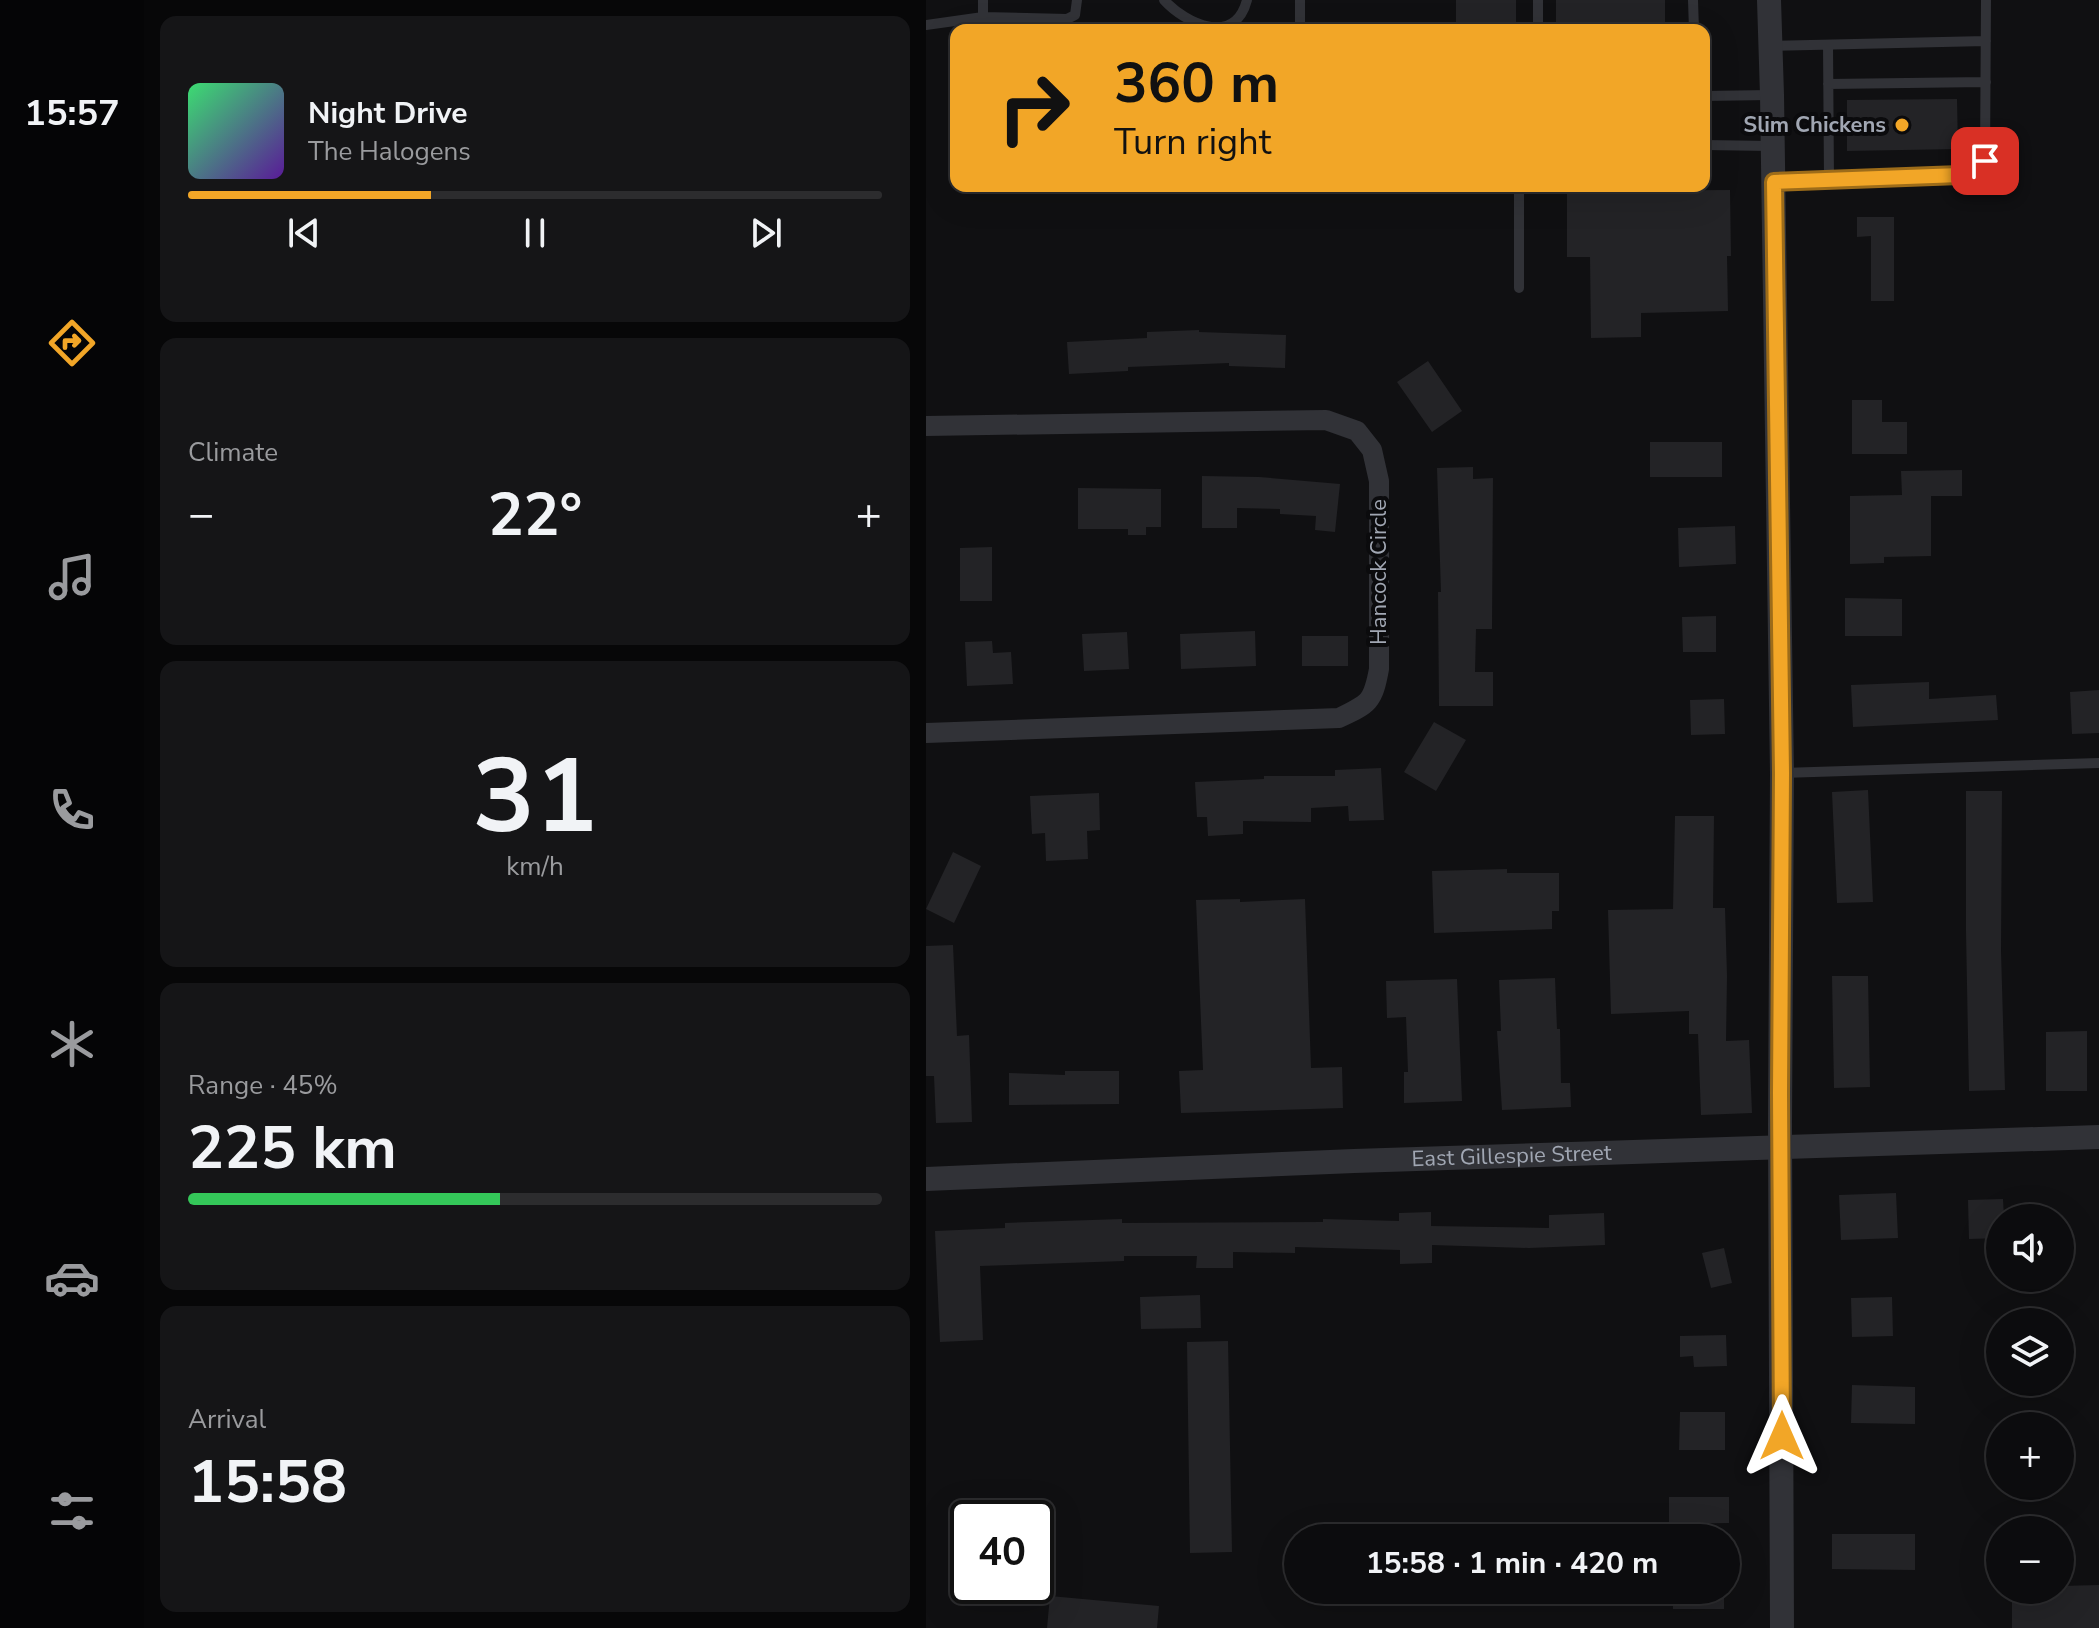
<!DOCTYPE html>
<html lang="en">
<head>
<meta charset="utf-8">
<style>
  body { margin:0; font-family:"Nunito Sans",sans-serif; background:#151517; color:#f1f3f6; height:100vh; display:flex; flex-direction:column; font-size:30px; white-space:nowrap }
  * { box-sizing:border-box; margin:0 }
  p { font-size:26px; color:#9a9b9e }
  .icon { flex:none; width:44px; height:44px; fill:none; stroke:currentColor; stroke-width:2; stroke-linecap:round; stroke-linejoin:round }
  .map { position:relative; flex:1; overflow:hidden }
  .panel { display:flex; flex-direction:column; gap:16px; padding:16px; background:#070708; width:782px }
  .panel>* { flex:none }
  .hud { position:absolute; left:24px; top:24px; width:760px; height:168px; border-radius:16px; box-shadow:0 8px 32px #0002,0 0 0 2px #2c2c2e; background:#f2a627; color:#111; overflow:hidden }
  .controls { position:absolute; left:1060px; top:1204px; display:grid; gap:16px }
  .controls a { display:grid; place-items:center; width:88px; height:88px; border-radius:50%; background:#0c0c0e; box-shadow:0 8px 32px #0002,0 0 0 2px #2c2c2e; font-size:40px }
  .speed { position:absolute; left:24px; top:1500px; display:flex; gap:16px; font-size:40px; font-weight:700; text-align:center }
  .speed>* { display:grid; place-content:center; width:104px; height:104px; border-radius:50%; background:#0c0c0e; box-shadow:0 8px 32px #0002,0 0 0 2px #2c2c2e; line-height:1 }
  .speed .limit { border:4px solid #111; border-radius:12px; background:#fff; color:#111 }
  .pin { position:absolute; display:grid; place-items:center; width:68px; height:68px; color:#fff; margin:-34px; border-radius:16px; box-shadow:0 4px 12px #0006 }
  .me { position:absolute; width:88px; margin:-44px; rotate:0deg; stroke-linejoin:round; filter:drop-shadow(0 0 6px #0008) }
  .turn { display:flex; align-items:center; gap:28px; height:168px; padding:0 32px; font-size:36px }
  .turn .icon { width:104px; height:104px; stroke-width:2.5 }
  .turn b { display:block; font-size:56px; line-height:68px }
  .big { font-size:60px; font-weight:700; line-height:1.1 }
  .panel .tile { flex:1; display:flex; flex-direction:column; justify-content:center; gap:12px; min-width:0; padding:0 28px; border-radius:16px; background:#151517 }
  .panel .dial { align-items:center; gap:0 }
  .dial b { font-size:104px; line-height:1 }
  .song { display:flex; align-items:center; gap:24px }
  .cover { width:96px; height:96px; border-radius:12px; background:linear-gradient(135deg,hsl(140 70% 55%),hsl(270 70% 35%)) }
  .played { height:8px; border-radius:4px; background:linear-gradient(90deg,#f2a627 35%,#2c2c2e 35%) }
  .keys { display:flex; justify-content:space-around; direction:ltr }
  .heat { display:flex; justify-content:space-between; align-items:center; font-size:44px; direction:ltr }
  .charge { height:12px; border-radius:6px; background:linear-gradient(90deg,#34c759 45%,#2c2c2e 0) }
  .trip { position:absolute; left:358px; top:1524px; width:456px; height:80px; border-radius:40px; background:#0c0c0e; box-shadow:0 8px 32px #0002,0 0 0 2px #2c2c2e; font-weight:700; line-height:80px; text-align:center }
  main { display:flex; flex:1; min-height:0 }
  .menu { display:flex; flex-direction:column; width:144px; justify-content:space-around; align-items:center; background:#050506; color:#9a9b9e }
  .menu .icon { width:56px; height:56px }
  .menu .on { color:#f2a627 }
  .menu b { font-size:36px; color:#f1f3f6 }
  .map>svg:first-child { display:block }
  .building { fill:#232326 }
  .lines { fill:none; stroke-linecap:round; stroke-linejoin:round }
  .service { stroke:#313237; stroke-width:10 }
  .minor { stroke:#313237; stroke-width:20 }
  .tertiary { stroke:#313237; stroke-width:24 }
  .route-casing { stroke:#9d6c19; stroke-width:20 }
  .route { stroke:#f2a627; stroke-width:14 }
  .poi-dot { fill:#f2a627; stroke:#0b0b0d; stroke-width:3 }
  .labels { text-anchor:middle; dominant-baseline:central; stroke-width:8; stroke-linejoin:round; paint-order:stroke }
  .poi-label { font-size:22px; font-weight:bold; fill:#a1a7b3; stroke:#0b0b0d; text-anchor:end }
  .street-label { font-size:22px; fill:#a1a7b3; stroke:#0b0b0d }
</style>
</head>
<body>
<main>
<nav class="menu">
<b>15:57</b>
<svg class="icon on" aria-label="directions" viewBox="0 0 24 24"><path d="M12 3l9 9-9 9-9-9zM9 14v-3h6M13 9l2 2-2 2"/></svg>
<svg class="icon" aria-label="music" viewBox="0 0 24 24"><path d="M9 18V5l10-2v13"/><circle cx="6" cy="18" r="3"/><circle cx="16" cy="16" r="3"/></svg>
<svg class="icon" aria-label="phone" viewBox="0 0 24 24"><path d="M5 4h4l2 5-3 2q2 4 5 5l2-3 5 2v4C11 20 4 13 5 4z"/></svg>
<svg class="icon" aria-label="climate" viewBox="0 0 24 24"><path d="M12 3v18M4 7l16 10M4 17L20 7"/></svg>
<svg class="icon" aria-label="car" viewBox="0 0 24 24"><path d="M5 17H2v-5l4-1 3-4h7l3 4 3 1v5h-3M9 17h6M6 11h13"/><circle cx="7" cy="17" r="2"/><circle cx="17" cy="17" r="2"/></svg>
<svg class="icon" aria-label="filters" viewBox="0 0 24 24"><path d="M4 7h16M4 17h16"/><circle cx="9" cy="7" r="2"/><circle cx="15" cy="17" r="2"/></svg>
</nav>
<section class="panel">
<div class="tile">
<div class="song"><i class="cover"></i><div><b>Night Drive</b><p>The Halogens</p></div></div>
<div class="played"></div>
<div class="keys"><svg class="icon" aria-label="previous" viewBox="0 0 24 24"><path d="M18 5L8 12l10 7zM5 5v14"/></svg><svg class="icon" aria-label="pause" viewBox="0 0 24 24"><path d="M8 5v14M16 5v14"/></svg><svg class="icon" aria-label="next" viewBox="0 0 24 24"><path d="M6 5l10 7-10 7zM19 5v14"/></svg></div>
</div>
<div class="tile"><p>Climate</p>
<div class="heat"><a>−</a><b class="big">22°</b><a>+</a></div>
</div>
<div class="tile dial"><b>31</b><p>km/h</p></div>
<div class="tile"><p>Range · 45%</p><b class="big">225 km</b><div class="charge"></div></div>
<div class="tile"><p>Arrival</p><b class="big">15:58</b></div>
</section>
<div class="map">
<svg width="1173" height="1628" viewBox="0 0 1173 1628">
  <rect width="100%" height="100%" fill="#101012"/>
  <path class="building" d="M530,0H590V30H530Z
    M630,0H739V30H630Z
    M1031,99L1032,149L921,151V100Z
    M804,190L805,256H801L802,311L715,313V337L665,338L664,257H641V191Z
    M931,217H968V301H945V236L931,237Z
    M273,330V332L360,335L359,368L303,366V363L202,367V371L143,374L141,342L221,338V332Z
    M502,361L536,411L506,432L471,382Z
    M926,400H956V422H981V454H926Z
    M724,442H796V477H724Z
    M547,467V479L567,478L566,629H550L549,672H567V706H513L512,592H515L511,468Z
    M1036,470V496H1005V556L958,557V563L924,564V496L976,495L975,471Z
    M276,476L333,477L414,484L409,532L389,530L390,516L354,514V509L311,508V528H276Z
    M152,488L235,489V527H220V535H202V529H152Z
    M809,526L810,564L753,567L752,528Z
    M66,547V601H34V548Z
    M919,598L976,599V636H919Z
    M790,616V652H757L756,617Z
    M329,631L330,666L255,669L254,634Z
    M201,632L203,669L158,671L156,634Z
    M376,636H422V666H376Z
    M66,641L67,653L85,652L87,684L41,686L39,642Z
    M1003,682V699L1070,695L1072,720L927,727L925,685Z
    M1173,690V733L1146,734L1144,692Z
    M798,699L799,734L765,735L764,700Z
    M508,722L540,740L510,791L478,772Z
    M455,768L458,820L423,821L422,806L385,808V822L317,821V834L282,836L281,817H271L269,782L338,779V776H409V770Z
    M942,790L947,902L911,903L906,792Z
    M1040,791H1076L1075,951L1079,1090L1043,1091L1040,931Z
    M173,793L174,830L161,831L162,859L120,861L119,833L106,834L104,796Z
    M749,816H788L787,908H799L801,976L800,1041L823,1040L826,1113L775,1115L772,1034H763V1011L685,1014L682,910L747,909Z
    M27,852L55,866L28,923L0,909Z
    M581,869V873H633V911H626V929L508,933L506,871Z
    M314,899V902L379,899L385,1068L416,1067L417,1108L255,1113L253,1071L277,1070L270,900Z
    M27,945L31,1036L43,1035L46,1122L10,1123L8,1076H0V946Z
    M906,976H942L944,1087L908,1088Z
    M629,978L631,1029H634L635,1083H644L645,1107L576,1110L571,1031H575L573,980Z
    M531,979L536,1101L478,1103V1072H482L480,1017L461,1018L460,981Z
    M1161,1031V1091H1120V1032Z
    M139,1071H193V1104L83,1105V1073L139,1075Z
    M970,1193L972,1238L915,1240L913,1195Z
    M1077,1199L1078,1218H1074V1238L1043,1239L1042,1200Z
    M505,1212V1226L623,1228V1215L678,1213L679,1245L603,1248L506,1245V1263L474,1264V1250L369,1247V1253L307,1252V1268H270L271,1256H198V1261L54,1266L57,1340L14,1342L9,1231L79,1228V1223L196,1219V1223L397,1222V1219L473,1221V1213Z
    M798,1248L806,1283L785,1288L776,1253Z
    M274,1295L275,1328L215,1329L214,1297Z
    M966,1297L967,1336L926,1337L925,1298Z
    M800,1335L801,1366L768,1367L767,1356L754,1357V1336Z
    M302,1341L306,1552L264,1553L261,1342Z
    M926,1385L989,1387V1424L925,1423Z
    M754,1412H799V1450H753Z
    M743,1497H803V1523L743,1524Z
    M906,1534H989V1570L906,1569Z
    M1173,1585V1628H1086V1590H1134V1586Z
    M747,1590H798V1609H747Z
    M124,1596L233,1606L231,1628H121Z"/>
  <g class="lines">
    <path class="service" d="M57,0V17L141,19L149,15L151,0
      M238,0C260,24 309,47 321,0
      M374,0V30
      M612,0V30
      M767,0L768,30
      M0,25L57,17
      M902,45L903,180
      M846,46L1060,41
      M902,84L1060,82
      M778,96L844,95
      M778,145L845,146
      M848,182L1034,175L1051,170L1059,161L1060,0
      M593,288V186
      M856,773L1173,763"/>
    <path class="minor" d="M0,426L400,420L431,431L446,450L453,481V669C447,702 443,704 413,718L0,733"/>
    <g class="tertiary">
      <path d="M843,0L846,95L856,773L854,1125L856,1628"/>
      <path id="s1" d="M0,1179L428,1161L1173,1137"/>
    </g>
  </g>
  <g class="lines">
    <g class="route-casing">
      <path id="route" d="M856,1436L854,1093L856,773L848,182L1034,175L1051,170L1059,161"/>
    </g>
    <use href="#route" class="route"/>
  </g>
  <circle class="poi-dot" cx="976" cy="125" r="8"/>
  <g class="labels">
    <g class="poi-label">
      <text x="960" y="125">Slim Chickens</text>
    </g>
    <g class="street-label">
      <text transform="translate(453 572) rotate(-90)">Hancock Circle</text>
      <text stroke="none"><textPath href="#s1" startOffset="586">East Gillespie Street</textPath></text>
    </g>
  </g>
</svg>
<div class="controls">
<a><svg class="icon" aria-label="sound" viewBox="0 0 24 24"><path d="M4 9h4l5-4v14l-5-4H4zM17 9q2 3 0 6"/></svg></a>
<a><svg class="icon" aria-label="layers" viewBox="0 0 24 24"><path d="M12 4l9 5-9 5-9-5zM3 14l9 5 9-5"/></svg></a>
<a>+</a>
<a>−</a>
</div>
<div class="speed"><div class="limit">40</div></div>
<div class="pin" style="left:1059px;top:161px;background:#d93025"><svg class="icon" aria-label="arrive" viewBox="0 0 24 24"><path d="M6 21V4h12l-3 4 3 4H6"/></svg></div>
<svg class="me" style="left:856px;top:1436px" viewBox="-20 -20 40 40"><path d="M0-17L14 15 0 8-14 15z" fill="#f2a627" stroke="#fff" stroke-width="4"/></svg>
<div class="trip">15:58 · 1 min · 420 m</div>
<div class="hud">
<div class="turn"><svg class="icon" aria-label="right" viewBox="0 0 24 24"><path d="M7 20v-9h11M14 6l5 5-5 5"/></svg><div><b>360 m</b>Turn right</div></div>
</div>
</div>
</main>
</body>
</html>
